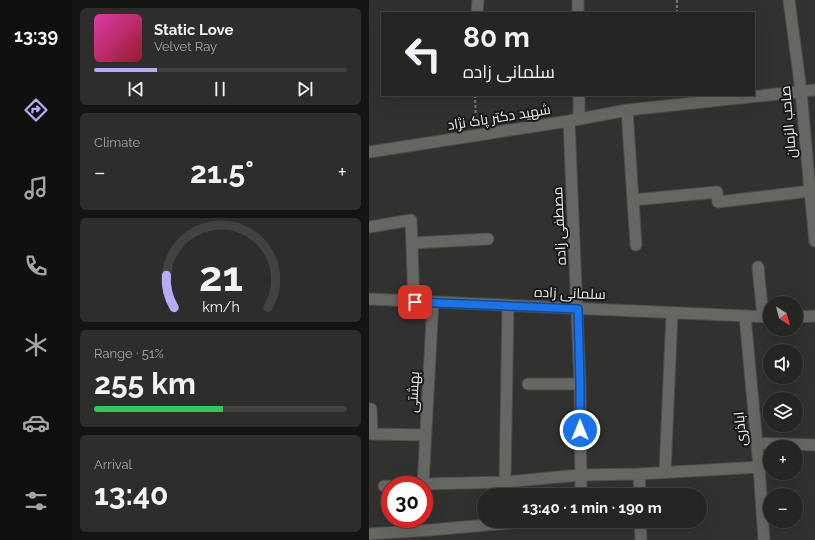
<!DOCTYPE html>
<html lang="en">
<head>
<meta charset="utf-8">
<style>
  body { margin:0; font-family:Raleway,Cairo,sans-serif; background:#2d2d2b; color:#f1f3f6; height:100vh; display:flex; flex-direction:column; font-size:15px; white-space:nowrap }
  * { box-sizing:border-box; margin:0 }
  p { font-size:13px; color:#a3a5a6 }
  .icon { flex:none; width:22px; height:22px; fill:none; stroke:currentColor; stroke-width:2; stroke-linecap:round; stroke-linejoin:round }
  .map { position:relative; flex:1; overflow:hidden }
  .sheet { display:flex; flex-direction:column; gap:8px; padding:8px; background:#141413; width:297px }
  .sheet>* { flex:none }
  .top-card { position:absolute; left:12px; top:12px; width:374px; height:84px; border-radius:0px; box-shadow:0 4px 16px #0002,0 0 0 1px #424241; background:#252523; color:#f1f3f6; overflow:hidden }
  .needle { width:26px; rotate:144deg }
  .buttons { position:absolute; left:394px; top:296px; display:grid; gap:8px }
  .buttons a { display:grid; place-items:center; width:40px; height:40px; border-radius:50%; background:#252523; box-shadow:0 4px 16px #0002,0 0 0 1px #424241; font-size:20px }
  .speed { position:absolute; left:12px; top:476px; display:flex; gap:8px; font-size:20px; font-weight:700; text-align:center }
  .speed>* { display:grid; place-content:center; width:52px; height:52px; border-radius:50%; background:#252523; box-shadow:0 4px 16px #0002,0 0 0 1px #424241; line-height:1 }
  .speed .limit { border:6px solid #d22; background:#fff; color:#111 }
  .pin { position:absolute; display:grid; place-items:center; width:34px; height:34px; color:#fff; margin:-17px; border-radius:8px; box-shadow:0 2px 6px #0006 }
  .me { position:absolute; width:44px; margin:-22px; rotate:0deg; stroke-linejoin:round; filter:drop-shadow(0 0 3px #0008) }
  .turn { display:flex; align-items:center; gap:14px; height:84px; padding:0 16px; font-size:18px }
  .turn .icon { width:52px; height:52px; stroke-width:2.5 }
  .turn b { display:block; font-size:28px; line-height:34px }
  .big { font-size:30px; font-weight:700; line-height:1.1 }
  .sheet .card { flex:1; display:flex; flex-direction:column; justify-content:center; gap:6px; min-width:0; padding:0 14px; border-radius:6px; background:#2d2d2b }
  .sheet .dial { align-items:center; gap:0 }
  .dial svg { height:104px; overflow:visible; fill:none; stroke:#424241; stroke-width:7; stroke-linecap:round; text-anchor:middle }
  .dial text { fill:#f1f3f6; stroke:none }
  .song { display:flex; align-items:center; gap:12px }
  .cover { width:48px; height:48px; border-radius:6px; background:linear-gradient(135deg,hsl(320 70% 55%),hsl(350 70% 35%)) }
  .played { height:4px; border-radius:2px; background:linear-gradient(90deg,#b7abf8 25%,#424241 25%) }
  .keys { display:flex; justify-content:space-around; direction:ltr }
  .heat { display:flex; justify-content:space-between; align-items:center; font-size:22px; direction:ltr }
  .charge { height:6px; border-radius:3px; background:linear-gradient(90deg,#34c759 51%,#424241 0) }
  .trip { position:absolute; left:108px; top:488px; width:230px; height:40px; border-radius:20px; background:#252523; box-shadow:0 4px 16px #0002,0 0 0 1px #424241; font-weight:700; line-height:40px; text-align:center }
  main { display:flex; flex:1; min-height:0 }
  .menu { display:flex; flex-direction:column; width:72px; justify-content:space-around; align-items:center; background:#0f0f0e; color:#a3a5a6 }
  .menu .icon { width:28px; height:28px }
  .menu .current { color:#b7abf8 }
  .menu b { font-size:18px; color:#f1f3f6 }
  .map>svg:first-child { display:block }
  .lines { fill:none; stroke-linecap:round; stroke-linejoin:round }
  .minor-casing { stroke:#4c4d4b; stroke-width:13 }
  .path { stroke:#767674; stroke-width:2; stroke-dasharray:3 2; stroke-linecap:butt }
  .minor { stroke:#666663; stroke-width:11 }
  .route-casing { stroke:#114b97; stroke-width:10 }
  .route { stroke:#1a73e8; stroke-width:7 }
  .labels { text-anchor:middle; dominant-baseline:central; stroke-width:4; stroke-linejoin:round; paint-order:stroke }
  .street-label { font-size:14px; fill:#eff0ee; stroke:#191918 }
</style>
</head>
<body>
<main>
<nav class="menu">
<b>13:39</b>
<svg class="icon current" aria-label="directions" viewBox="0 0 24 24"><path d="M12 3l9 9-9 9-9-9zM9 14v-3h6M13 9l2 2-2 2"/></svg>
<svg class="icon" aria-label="music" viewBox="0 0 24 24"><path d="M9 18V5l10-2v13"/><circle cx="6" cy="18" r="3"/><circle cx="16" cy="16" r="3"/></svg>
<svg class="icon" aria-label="phone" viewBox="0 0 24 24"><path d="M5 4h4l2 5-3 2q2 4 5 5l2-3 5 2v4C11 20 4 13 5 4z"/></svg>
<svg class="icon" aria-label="climate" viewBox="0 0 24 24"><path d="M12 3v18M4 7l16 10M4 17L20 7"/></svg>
<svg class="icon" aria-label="car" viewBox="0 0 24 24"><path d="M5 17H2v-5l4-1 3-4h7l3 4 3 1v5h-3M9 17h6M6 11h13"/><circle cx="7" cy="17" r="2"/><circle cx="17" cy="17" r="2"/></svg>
<svg class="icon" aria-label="filters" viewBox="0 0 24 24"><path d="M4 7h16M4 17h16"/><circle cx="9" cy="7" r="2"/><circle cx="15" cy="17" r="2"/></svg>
</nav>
<section class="sheet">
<div class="card">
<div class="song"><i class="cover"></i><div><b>Static Love</b><p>Velvet Ray</p></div></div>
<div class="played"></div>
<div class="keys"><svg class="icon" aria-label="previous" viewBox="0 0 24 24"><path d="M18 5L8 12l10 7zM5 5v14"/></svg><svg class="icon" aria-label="pause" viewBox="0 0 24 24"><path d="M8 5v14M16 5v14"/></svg><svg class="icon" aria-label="next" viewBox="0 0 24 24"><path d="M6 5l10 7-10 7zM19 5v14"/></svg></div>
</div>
<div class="card"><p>Climate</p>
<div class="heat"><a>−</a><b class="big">21.5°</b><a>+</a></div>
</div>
<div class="card dial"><svg viewBox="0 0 100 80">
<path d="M14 69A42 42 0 1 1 86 69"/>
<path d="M14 69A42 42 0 0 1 8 44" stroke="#b7abf8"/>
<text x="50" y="56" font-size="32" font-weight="700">21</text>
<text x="50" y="72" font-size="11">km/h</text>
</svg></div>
<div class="card"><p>Range · 51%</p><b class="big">255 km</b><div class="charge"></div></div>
<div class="card"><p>Arrival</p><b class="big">13:40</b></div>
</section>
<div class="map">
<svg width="446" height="540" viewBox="0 0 446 540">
  <rect width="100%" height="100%" fill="#31312f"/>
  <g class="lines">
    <g class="minor-casing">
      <path id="minor" d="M209,0V13
        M420,0L432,91L441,191L446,241
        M108,13L109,0
        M210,95V119
        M258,110L267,245
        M200,121L211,384L212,495
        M0,152L200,121L258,110L446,90
        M264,200L348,192L349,202L441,191
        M0,227L42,220L45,302
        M43,243L119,239
        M389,267L394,317
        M0,299L401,317
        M376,316L390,467L395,540
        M427,317L446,316
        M159,384H211
        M0,409H2L3,434L57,435
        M388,443L446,445
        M296,472L303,313
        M270,474L271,495
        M136,482L139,306
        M54,484L64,302
        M35,485L54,484L136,482L211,475L270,474L390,467
        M15,486H21
        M271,521L272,540
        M0,534L61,530L164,521"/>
    </g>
    <path class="path" d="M308,0V13
      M106,95L107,126"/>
    <use href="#minor" class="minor"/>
  </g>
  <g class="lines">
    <g class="route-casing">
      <path id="route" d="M46,302L209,309L211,384V430"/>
    </g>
    <use href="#route" class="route"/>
  </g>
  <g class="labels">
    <g class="street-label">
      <text transform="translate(130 117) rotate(-9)">شهید دکتر پاک نژاد</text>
      <text transform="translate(419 122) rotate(-95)">صاحب الزمان</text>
      <text transform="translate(190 226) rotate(-93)">مصطفی زاده</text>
      <text transform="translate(201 293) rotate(2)">سلمانی زاده</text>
      <text transform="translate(44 392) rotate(-87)">بهشتی</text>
      <text transform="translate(371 429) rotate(-95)">اباذری</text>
    </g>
  </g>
</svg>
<div class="buttons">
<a><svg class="needle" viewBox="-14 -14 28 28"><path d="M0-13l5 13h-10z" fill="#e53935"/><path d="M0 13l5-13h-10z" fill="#a3a5a6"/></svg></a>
<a><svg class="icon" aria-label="sound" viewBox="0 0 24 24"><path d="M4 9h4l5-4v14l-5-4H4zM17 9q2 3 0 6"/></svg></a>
<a><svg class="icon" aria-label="layers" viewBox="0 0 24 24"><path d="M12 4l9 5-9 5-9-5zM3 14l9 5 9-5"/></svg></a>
<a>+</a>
<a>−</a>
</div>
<div class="speed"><div class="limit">30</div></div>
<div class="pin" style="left:46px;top:302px;background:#d93025"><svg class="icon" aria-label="arrive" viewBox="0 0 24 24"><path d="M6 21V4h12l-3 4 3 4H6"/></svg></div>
<svg class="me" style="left:211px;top:430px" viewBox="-20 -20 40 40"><circle r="17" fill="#1a73e8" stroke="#fff" stroke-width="3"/><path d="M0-11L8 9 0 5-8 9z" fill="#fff"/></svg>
<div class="trip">13:40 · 1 min · 190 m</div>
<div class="top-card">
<div class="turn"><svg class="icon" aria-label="left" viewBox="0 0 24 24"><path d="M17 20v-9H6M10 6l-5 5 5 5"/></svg><div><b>80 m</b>سلمانی زاده</div></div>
</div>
</div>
</main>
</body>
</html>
